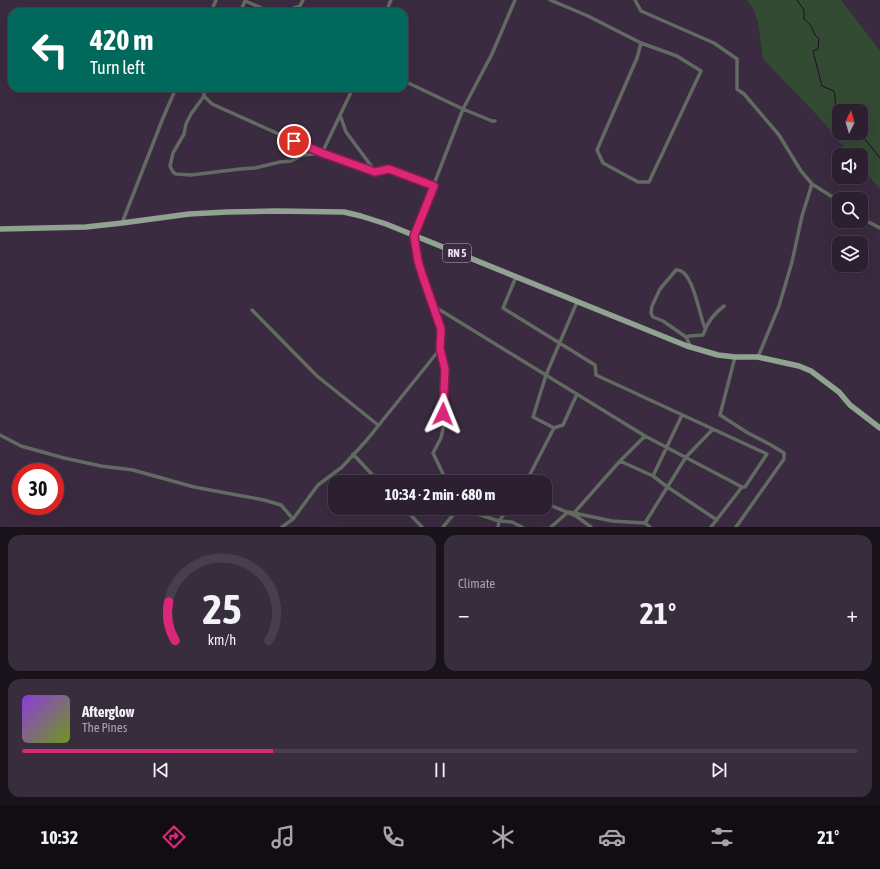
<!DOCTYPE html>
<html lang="en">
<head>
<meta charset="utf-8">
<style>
  body { margin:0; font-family:"Asap Condensed",sans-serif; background:#382d3c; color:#f1f3f6; height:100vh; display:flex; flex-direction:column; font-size:15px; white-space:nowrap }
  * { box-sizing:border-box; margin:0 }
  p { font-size:13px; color:#a6a3ab }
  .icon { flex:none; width:22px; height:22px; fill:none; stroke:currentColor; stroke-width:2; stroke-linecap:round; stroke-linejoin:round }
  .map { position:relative; height:527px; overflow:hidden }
  .side { display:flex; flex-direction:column; gap:8px; padding:8px; background:#18121a; flex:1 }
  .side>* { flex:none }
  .banner { position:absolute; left:8px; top:8px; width:400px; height:84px; border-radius:12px; box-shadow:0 4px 16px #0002,0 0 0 1px #483e4c; background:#00695c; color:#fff; overflow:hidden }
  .needle { width:26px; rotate:5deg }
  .controls { position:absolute; left:832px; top:104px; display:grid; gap:8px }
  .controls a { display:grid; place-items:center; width:36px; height:36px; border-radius:8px; background:#2c2030; box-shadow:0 4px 16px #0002,0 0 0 1px #483e4c; font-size:20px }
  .speed { position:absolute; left:12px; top:463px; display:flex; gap:8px; font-size:20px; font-weight:700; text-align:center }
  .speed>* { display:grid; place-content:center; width:52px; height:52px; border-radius:50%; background:#2c2030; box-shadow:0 4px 16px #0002,0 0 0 1px #483e4c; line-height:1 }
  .speed .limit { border:6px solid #d22; background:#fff; color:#111 }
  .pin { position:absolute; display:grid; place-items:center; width:34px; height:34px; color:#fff; margin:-17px; border:2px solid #fff; border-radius:50%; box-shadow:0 1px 4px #0007 }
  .me { position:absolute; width:44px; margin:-22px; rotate:2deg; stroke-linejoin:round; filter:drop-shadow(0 0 3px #0008) }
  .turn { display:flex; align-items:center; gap:14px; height:84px; padding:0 16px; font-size:18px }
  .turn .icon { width:52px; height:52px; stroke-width:2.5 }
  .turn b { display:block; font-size:28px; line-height:34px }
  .big { font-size:30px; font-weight:700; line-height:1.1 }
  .side .tile { flex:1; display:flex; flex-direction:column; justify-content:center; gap:6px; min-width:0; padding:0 14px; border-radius:12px; background:#382d3c }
  .side .dial { align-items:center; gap:0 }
  .dial svg { height:104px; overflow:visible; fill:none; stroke:#483e4c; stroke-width:7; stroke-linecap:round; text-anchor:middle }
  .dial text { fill:#f1f3f6; stroke:none }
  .song { display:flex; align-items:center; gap:12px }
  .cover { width:48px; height:48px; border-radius:6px; background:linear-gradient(135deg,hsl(270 70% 55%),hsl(80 70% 35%)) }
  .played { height:4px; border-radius:2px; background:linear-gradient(90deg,#db2777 30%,#483e4c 30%) }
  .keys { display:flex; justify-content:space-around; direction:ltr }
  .heat { display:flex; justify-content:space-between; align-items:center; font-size:22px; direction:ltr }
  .side .tiles { flex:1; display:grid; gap:8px; grid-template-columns:1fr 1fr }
  .tile:last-child { grid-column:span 2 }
  .trip { position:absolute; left:328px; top:475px; width:224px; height:40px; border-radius:12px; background:#2c2030; box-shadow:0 4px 16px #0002,0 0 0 1px #483e4c; font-weight:700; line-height:40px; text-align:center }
  .menu { display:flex; height:64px; justify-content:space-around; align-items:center; background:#120d13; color:#a6a3ab }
  .menu .icon { width:28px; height:28px }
  .menu .active { color:#db2777 }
  .menu b { font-size:18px; color:#f1f3f6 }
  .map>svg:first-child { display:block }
  .green { fill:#324b32; fill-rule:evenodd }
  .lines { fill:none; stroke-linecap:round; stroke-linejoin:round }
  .stream { stroke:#230b2b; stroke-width:1 }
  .minor { stroke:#626b62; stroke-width:3.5 }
  .primary { stroke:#90a390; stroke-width:5.5 }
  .route-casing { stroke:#8e194d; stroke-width:10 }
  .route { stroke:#db2777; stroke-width:7 }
  .labels { text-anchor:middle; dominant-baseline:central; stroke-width:3.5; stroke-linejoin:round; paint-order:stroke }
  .shield { fill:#3b2b40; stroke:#b7abba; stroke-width:1 }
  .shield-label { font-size:11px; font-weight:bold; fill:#ece2ef }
</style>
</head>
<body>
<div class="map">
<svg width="880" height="527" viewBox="0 0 880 527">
  <rect width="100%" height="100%" fill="#3b2b40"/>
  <path class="green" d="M747,0H841L880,51V189L861,167V155H851L817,115L763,59L758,22L754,10ZM839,111H861V133H839Z"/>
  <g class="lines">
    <path class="stream" d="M797,0L804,10V19L811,26L815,35L819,39L818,49L813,51L814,55L822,86L834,91C836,98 834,107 839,113L838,114H832V116L835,118L837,123L839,124
      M860,133L880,158"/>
    <path class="minor" d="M550,0L588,16L641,43L677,56L701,71L649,182H638L603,163L597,150L637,58L641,43
      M635,0L641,11L714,43L737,59V89L744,94L779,135L801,171L812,184L839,201
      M211,12L216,0
      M240,12L245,1L271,12
      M282,12L300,6L303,0
      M386,12L391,0
      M404,81L463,109L492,121H495
      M204,88V96L212,104L321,153
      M353,88L322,153L375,172L389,169L434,186
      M204,96L191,114L186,124L184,134L173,153L170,166L173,172L176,174L191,175L240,169L255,168L280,162L291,161L303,155L322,153
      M340,115L346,132L375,171
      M861,218L880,228
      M122,223L163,118L176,88
      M516,277L503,308L595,365L596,375L767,454L745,487H742L711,527
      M432,305L645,436L742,487
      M252,310L317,376L378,425
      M686,337L663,321L653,317L651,313L652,306L660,289L676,270C693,268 699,315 705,328
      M691,347L686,337L690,336L703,335C707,323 713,314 724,306
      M440,349L445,369L443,414L444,424L441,438L433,453L447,482
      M735,357L720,415L748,433L771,445L784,453V459L736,527
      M758,357L779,306L792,262L802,216L812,184
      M554,428L533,417L546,375L577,302
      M0,435L21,446L64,458L101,466L133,470L194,487L264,500L281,505L293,519
      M353,454L379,482
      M620,461L653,476L666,486L717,520
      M653,476L682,415
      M526,482L554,428L563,425L577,394
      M545,503L576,516L591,527
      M404,508L422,527
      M459,508L499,521L512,522L522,527
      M574,513L612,521L645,523L650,527
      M645,523L686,457L713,429
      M282,527L293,519L318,485L342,467L366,441L440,349L441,329L425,286L418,261L414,236L463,109L492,54L515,0
      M443,527L459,508
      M498,527L499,521L509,508
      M551,527L568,512L574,513L620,461L645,436"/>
    <path class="primary" d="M0,229L86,227L122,223L189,214L227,212L275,211L344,212L361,216L386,224L687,346L718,355L735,357H758L799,366L811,371L839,392L850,405L880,428"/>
  </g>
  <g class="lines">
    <g class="route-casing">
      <path id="route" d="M294,141L322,153L375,172L389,169L434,186L414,236L418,261L422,274L441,329L440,349L445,369L443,414"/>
    </g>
    <use href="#route" class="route"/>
  </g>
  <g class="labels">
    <rect class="shield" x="443" y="244" width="28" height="18" rx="3"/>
    <g class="shield-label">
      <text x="457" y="253">RN 5</text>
    </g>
  </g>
</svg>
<div class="controls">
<a><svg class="needle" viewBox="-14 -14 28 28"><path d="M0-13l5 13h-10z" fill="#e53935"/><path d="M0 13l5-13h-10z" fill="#a6a3ab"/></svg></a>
<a><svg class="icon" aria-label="sound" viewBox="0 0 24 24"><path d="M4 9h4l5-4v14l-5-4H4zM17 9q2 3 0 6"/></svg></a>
<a><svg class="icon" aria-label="search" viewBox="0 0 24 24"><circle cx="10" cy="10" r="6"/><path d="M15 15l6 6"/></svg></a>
<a><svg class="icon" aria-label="layers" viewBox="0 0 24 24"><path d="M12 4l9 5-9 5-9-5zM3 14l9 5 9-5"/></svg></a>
</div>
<div class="speed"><div class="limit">30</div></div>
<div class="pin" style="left:294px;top:141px;background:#d93025"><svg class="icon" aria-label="arrive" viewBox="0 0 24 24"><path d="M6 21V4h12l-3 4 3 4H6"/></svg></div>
<svg class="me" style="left:443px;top:414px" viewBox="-20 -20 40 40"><path d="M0-17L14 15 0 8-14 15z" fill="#db2777" stroke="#fff" stroke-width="4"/></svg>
<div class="trip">10:34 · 2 min · 680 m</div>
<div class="banner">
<div class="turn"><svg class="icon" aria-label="left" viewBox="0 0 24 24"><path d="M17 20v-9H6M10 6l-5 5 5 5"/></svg><div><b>420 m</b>Turn left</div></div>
</div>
</div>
<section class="side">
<div class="tiles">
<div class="tile dial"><svg viewBox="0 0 100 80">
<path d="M14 69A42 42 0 1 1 86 69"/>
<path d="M14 69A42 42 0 0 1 9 39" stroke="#db2777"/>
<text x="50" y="56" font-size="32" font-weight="700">25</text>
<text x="50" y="72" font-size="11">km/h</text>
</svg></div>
<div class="tile"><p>Climate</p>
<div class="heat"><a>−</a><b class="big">21°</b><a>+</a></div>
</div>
<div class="tile">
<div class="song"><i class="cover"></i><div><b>Afterglow</b><p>The Pines</p></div></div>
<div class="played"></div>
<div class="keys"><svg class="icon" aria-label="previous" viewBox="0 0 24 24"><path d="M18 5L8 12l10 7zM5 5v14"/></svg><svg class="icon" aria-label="pause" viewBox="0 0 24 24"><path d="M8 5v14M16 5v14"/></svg><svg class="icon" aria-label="next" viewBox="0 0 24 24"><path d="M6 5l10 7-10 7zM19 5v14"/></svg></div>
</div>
</div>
</section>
<nav class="menu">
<b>10:32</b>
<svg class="icon active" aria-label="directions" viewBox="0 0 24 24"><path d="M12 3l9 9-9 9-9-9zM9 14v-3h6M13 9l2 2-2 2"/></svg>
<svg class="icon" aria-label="music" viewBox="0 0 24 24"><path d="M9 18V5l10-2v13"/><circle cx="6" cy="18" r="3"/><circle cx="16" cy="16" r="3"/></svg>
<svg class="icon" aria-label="phone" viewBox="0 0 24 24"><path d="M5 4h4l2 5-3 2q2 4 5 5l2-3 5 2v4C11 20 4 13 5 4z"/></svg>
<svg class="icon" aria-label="climate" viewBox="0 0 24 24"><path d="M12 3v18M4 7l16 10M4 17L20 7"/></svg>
<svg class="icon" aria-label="car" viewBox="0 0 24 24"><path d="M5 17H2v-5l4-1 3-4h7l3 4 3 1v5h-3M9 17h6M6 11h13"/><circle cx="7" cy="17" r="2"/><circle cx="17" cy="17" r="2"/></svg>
<svg class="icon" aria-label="filters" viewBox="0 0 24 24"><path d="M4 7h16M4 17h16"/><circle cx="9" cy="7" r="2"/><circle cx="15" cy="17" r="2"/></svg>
<b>21°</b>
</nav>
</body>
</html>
